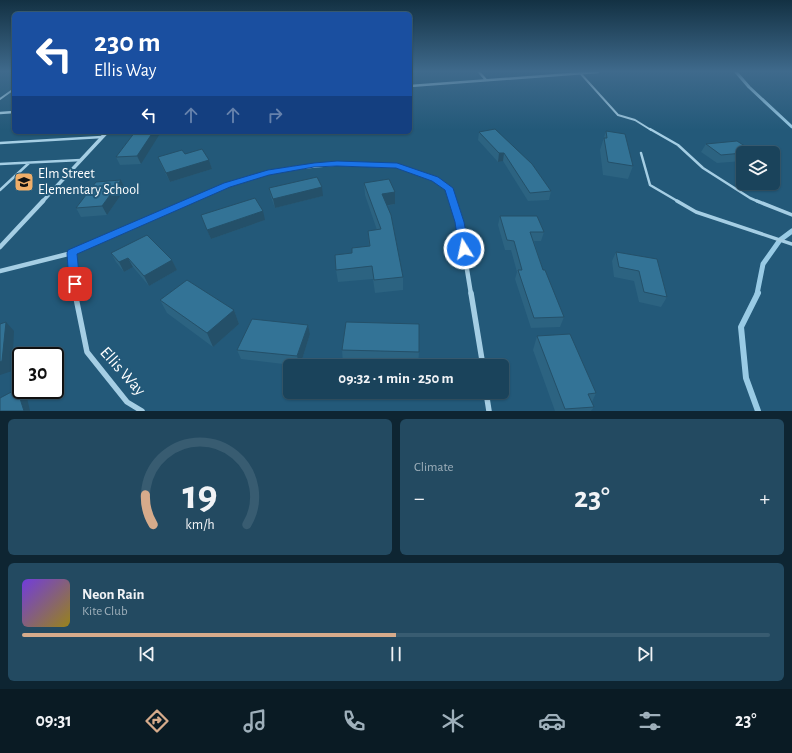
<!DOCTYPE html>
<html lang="en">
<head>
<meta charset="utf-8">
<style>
  body { margin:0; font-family:"Alegreya Sans",sans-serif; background:#234a61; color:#f1f3f6; height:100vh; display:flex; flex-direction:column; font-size:15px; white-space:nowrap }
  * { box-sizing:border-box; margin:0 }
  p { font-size:13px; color:#9fb0bb }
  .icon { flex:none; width:22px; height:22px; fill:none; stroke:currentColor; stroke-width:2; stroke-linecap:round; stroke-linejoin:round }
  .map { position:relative; height:411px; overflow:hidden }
  .drawer { display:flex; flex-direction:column; gap:8px; padding:8px; background:#0e2532; flex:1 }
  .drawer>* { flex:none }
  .banner { position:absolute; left:12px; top:12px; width:400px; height:122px; border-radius:6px; box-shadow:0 1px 3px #0004,0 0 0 1px #385c71; background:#1a4fa0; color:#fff; overflow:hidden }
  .fabs { position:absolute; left:736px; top:146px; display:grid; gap:8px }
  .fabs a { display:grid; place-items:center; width:44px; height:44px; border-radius:6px; background:#1a435b; box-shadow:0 1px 3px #0004,0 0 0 1px #385c71; font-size:20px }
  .speed { position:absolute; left:12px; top:347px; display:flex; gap:8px; font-size:20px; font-weight:700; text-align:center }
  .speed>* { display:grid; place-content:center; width:52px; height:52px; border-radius:50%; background:#1a435b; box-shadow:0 1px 3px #0004,0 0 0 1px #385c71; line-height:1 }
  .speed .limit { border:2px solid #111; border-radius:6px; background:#fff; color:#111 }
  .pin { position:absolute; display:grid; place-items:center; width:34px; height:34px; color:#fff; margin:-17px; border-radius:8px; box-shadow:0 2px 6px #0006 }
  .me { position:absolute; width:44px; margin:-22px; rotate:350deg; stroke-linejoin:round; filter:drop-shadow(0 0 3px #0008) }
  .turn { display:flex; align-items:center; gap:14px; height:84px; padding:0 16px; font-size:18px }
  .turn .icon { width:52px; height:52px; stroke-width:2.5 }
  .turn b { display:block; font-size:28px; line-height:34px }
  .lanes { display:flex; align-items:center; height:38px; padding:0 16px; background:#0003; justify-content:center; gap:20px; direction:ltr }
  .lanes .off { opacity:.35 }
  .big { font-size:30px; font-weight:700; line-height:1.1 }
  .drawer .tile { flex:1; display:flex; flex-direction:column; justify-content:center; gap:6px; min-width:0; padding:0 14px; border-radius:6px; background:#234a61 }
  .drawer .dial { align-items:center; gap:0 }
  .dial svg { height:104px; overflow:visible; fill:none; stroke:#385c71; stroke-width:7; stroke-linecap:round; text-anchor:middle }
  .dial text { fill:#f1f3f6; stroke:none }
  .song { display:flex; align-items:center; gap:12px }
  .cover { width:48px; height:48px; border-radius:6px; background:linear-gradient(135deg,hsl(260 70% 55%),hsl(50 70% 35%)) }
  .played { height:4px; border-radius:2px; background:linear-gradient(90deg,#d6ab8b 50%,#385c71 50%) }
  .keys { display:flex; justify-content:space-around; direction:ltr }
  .heat { display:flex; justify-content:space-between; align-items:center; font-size:22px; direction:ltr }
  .drawer .tiles { flex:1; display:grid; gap:8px; grid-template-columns:1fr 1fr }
  .tile:last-child { grid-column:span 2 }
  .trip { position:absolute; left:283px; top:359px; width:226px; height:40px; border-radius:6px; background:#1a435b; box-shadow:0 1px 3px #0004,0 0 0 1px #385c71; font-weight:700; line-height:40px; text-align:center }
  .tab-bar { display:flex; height:64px; justify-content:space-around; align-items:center; background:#0a1b24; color:#9fb0bb }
  .tab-bar .icon { width:28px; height:28px }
  .tab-bar .current { color:#d6ab8b }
  .tab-bar b { font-size:18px; color:#f1f3f6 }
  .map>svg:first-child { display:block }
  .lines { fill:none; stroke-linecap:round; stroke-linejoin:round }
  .stream-far2 { stroke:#99cbe5; stroke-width:3 }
  .stream-far1 { stroke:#99cbe5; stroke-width:5 }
  .stream { stroke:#99cbe5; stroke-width:6 }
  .lane-far2 { stroke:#a5cee4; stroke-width:2 }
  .lane-far1 { stroke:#a5cee4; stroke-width:2.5 }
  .lane { stroke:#a5cee4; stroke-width:3.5 }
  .street-far3 { stroke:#a5cee4; stroke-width:2.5 }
  .street-far2 { stroke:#a5cee4; stroke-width:3.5 }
  .street-far1 { stroke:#a5cee4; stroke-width:4.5 }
  .street { stroke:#a5cee4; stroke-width:5.5 }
  .wall { fill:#2c6381 }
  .shaded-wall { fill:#245069 }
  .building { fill:#337396; stroke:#245069 }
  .route { fill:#1a73e8; stroke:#114b97 }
  .labels { text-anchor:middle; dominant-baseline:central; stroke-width:4; stroke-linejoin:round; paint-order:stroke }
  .poi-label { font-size:14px; fill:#fff; stroke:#235979; text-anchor:start }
  .near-street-label { font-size:17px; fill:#fff; stroke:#235979 }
</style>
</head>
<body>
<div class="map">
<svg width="792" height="411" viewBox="0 0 792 411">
  <rect width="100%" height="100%" fill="#235979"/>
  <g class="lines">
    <path class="stream-far2" d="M736,72L749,87L792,127"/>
    <path class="stream-far1" d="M757,294L763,264L780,240L792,231"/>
    <path class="stream" d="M758,293L741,327L746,378L758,411"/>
    <path class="lane-far2" d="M581,74L618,115L635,120L651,130
      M0,99L14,89"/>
    <path class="lane-far1" d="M650,129L678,145L703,168L750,198L759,202
      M0,143L102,137
      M641,153L650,185L679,202
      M0,164L81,160
      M0,190L29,163"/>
    <path class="lane" d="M677,201L696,212L792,244
      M757,201L792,215"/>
    <path class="street-far3" d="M479,72L486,80
      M410,86L598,72
      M0,113L14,112"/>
    <path class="street-far2" d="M42,202L107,132
      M189,202L227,185L268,173L293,168L337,164L397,166L435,179L449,188L453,202"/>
    <path class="street-far1" d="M453,201L459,221L471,294
      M0,247L43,201
      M72,253L76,294
      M0,271L72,253L191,201"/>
    <path class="street" d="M75,293L87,352L127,402L142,411
      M471,293L483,366
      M486,392L489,411"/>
  </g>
  <path class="wall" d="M606,131L633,166L628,179L603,175L600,150Z
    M135,132L141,164L120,165L116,157Z
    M479,132L551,191L549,200L528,201L503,161L498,162L478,140Z
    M706,144L754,152L753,153H743V161L717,163L701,152Z
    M185,154L209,160L212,169L170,182L161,165L158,157Z
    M121,180L125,189L107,215L81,217L76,208Z
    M364,183L395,192V204L387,206L403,277V290L375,293L373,279L338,282L336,270L352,253L369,246L368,231L377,230L365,195Z
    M269,188L323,196L275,208L271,197Z
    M201,215L265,220L211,239Z
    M500,216L544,232L541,241H534L543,270L564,317L560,327L531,328L515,279L517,272L511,250H505L498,225Z
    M616,252L657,259L667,297L661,307L639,302L634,281L614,277L612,261Z
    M111,253L172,260L177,270L149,286L133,267L124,272L116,262Z
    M160,300L234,310L239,324L213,347L167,313Z
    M308,325L310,334L300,366L241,359L237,350Z
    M537,336L596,393L592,402L594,407L591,411H555L533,350Z
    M342,350L419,352L418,366L343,364Z"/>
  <path class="shaded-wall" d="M153,132H161L141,164L137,156Z
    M499,153H504L503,161L498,162Z
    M209,160L212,169L170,182L166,173Z
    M121,180L125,189L107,215L102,206Z
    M322,187L323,196L275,208L273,199Z
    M395,192V204L383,206L382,194Z
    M263,211L265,220L211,239L207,230Z
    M128,258L133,267L124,272L119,262Z
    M172,260L177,270L149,286L144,276Z
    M234,310L239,324L213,347L207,333Z
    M6,322L14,331L12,371L0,375V362Z
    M308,325L310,334L300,366L297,356Z
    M17,389L27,398L30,411H24Z"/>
  <path class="building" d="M495,129L532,164L551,191L530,193L504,153H499L479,132Z
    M606,131L625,134L633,166L608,162L604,138H607Z
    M135,132H153L137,156L116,157Z
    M737,141L754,152L721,155L706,144Z
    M202,149L209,160L166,173L158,157L182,150L185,154Z
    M317,177L322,187L273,199L269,188Z
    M389,179L395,192L382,194L391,215L403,277L374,280L372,266L336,270L335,255L352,253V248L370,246L368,231L381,229L364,183Z
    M121,180L102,206L76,208L96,182Z
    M255,198L263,211L207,230L201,215Z
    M500,216H537L544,232H530L543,270H545L564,317L534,318L518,270H522L514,241L507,240Z
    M147,235L172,260L144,276L128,258L119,262L111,253Z
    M616,252L657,259L667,297L644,292L639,271L619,267Z
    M187,280L234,310L207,333L160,300Z
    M252,319L308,325L297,356L237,350Z
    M6,322L2,361L0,362V324Z
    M346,322L419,324V352L342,350Z
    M570,334L596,393L588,394L594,407L565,409L537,336Z
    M17,389L24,411H0V398Z"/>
  <linearGradient id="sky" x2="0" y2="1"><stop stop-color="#133143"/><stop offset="0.55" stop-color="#3f6a8c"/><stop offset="1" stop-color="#3f6a8c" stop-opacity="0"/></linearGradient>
  <rect width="792" height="130" fill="url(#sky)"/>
  <path class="route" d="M337,161L397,163L438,177L453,188L464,222L469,249L468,252H461L459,249L455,222L445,190L432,181L396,168L337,166L314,167L269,175L230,187L77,254L80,284L79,287L75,288L71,287L69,284L67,253L68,250L224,183L268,170L314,163Z"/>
  <defs>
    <g id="school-square" transform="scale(1)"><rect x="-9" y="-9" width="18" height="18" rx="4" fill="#efae69" stroke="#235979"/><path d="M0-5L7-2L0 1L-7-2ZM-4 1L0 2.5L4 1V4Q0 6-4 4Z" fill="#111"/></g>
  </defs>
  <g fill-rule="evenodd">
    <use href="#school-square" x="24" y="182"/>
  </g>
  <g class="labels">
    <g class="poi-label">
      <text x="38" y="174">Elm Street<tspan x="38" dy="16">Elementary School</tspan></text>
    </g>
    <g class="near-street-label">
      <text transform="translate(123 371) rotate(48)">Ellis Way</text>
    </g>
  </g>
</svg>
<div class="fabs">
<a><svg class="icon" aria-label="layers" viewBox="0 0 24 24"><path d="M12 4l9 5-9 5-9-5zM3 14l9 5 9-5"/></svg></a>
</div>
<div class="speed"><div class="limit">30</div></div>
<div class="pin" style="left:75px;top:284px;background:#d93025"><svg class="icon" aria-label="arrive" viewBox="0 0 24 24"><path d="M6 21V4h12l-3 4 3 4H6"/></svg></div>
<svg class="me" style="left:464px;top:249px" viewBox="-20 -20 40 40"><circle r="17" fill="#1a73e8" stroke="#fff" stroke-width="3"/><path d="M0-11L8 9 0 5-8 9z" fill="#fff"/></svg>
<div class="trip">09:32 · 1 min · 250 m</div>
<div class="banner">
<div class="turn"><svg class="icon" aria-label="left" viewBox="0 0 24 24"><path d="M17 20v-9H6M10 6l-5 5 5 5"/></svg><div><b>230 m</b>Ellis Way</div></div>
<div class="lanes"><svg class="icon" aria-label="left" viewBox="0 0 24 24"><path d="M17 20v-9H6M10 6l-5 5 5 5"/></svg><svg class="icon off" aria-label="ahead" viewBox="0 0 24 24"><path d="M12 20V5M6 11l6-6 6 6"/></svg><svg class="icon off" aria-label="ahead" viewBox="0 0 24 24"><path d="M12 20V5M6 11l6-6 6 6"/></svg><svg class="icon off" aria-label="right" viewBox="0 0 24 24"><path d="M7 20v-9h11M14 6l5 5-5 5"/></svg></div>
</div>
</div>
<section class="drawer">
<div class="tiles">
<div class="tile dial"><svg viewBox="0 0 100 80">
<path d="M14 69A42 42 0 1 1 86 69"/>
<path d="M14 69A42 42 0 0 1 8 46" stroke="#d6ab8b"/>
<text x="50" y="56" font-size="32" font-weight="700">19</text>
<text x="50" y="72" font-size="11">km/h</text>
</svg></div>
<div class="tile"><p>Climate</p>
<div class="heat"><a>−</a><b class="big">23°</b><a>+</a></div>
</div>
<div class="tile">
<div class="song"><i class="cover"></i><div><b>Neon Rain</b><p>Kite Club</p></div></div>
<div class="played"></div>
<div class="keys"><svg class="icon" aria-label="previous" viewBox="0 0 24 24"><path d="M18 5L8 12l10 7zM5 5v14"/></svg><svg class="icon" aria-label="pause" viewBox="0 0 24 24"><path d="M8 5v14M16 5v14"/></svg><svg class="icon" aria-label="next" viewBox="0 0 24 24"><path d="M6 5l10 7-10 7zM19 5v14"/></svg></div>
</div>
</div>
</section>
<nav class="tab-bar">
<b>09:31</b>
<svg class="icon current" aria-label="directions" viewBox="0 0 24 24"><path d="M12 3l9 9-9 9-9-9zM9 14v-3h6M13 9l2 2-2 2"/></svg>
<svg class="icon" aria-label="music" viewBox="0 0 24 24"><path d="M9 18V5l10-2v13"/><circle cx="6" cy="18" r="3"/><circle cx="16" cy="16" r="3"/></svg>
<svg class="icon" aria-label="phone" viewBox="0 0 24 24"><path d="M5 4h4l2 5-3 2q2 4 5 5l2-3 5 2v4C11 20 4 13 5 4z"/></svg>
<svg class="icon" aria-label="climate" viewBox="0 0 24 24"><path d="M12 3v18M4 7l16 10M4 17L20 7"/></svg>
<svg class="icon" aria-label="car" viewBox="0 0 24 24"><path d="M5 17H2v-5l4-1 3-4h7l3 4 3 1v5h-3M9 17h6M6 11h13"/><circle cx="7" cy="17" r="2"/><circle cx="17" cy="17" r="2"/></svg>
<svg class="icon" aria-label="filters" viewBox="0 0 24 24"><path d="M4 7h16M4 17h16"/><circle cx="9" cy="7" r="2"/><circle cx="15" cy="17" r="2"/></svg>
<b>23°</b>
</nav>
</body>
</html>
